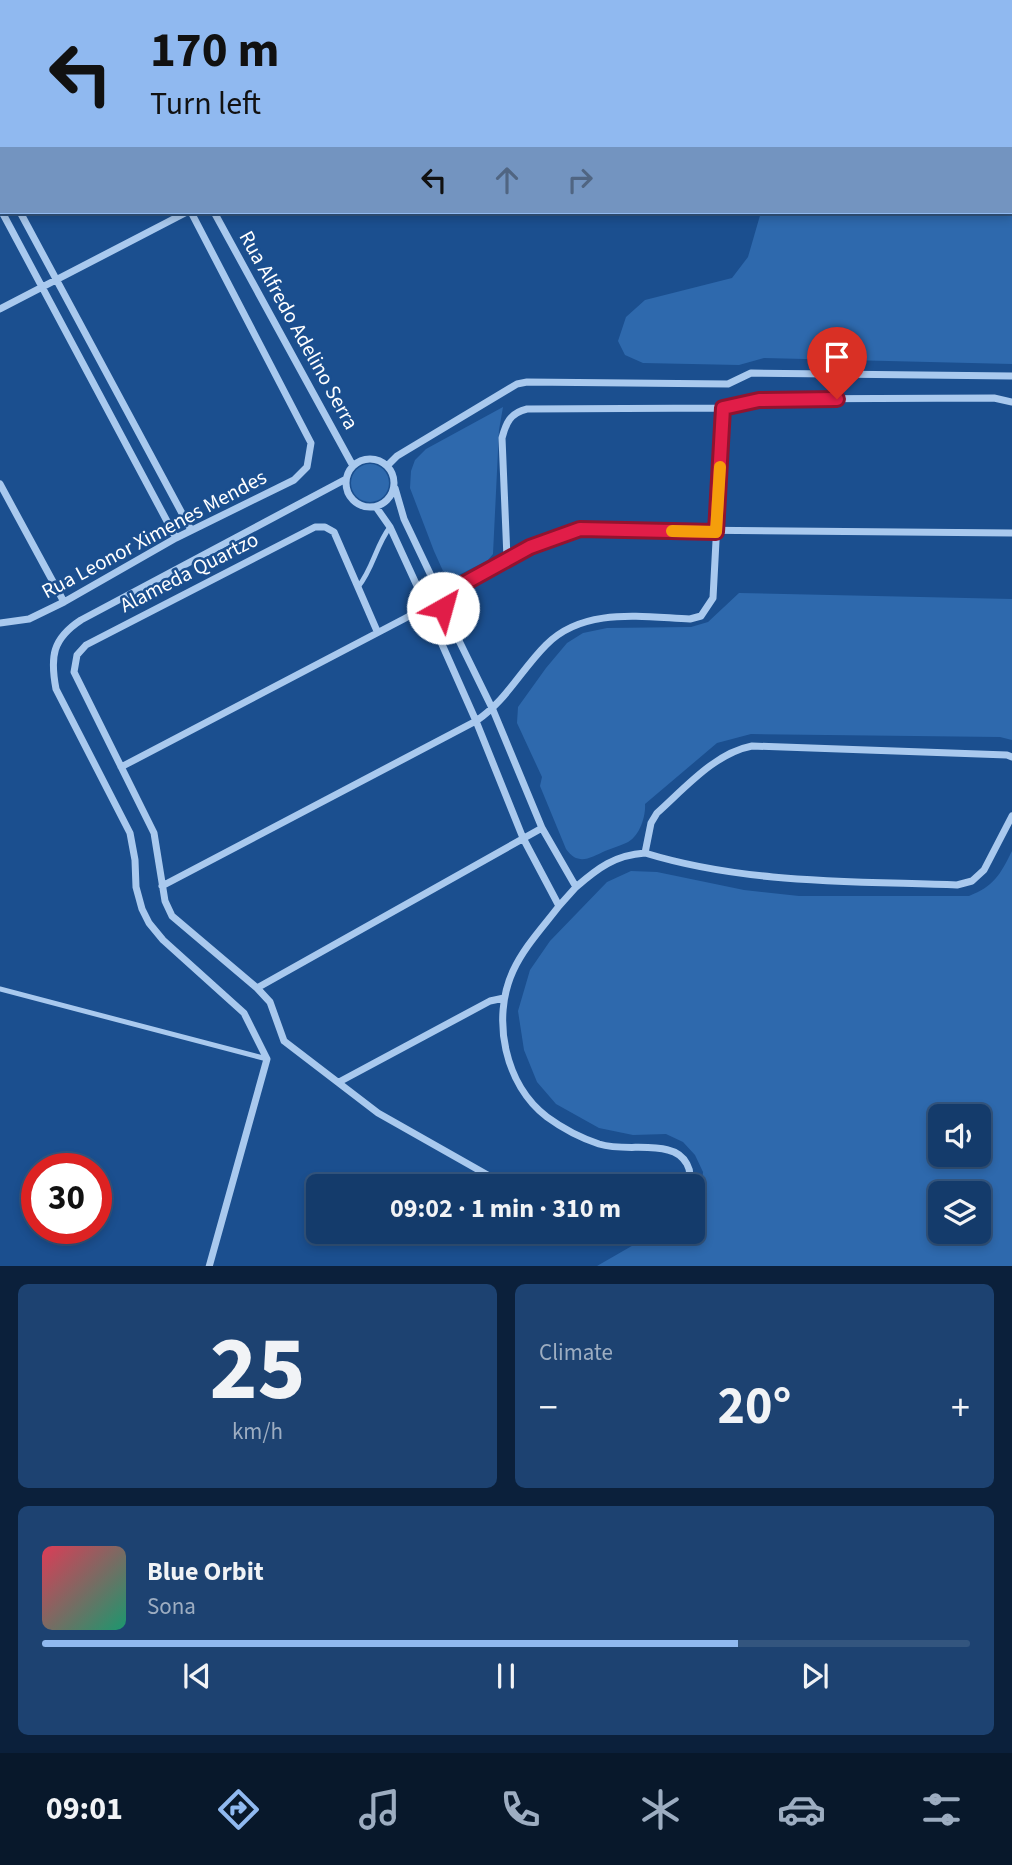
<!DOCTYPE html>
<html lang="en">
<head>
<meta charset="utf-8">
<style>
  body { margin:0; font-family:"Source Sans 3",sans-serif; background:#1d4271; color:#f1f3f6; height:100vh; display:flex; flex-direction:column; font-size:26px; white-space:nowrap }
  * { box-sizing:border-box; margin:0 }
  p { font-size:23px; color:#9dadc1 }
  .icon { flex:none; width:38px; height:38px; fill:none; stroke:currentColor; stroke-width:2; stroke-linecap:round; stroke-linejoin:round }
  .map { position:relative; height:1266px; overflow:hidden }
  .panel { display:flex; flex-direction:column; gap:18px; padding:18px; background:#0b203b; flex:1 }
  .panel>* { flex:none }
  .top-card { position:absolute; left:0px; top:0px; width:1013px; height:214px; box-shadow:0 4px 10px #0003,0 0 0 2px #33557e; background:#90b9f0; color:#111; overflow:hidden }
  .tools { position:absolute; left:928px; top:1104px; display:grid; gap:14px }
  .tools a { display:grid; place-items:center; width:63px; height:63px; border-radius:10px; background:#143b6b; box-shadow:0 4px 10px #0003,0 0 0 2px #33557e; font-size:35px }
  .speed { position:absolute; left:21px; top:1153px; display:flex; gap:14px; font-size:35px; font-weight:700; text-align:center }
  .speed>* { display:grid; place-content:center; width:91px; height:91px; border-radius:50%; background:#143b6b; box-shadow:0 4px 10px #0003,0 0 0 2px #33557e; line-height:1 }
  .speed .limit { border:10px solid #d22; background:#fff; color:#111 }
  .pin { position:absolute; display:grid; place-items:center; width:60px; height:60px; color:#fff; margin:-72px -30px; border-radius:50% 50% 50% 0; rotate:-45deg; box-shadow:0 0 7px #0007 }
  .pin .icon { rotate:45deg }
  .me { position:absolute; width:77px; margin:-38px; rotate:38deg; stroke-linejoin:round; filter:drop-shadow(0 0 5px #0008) }
  .turn { display:flex; align-items:center; gap:24px; height:147px; padding:0 35px; font-size:32px }
  .turn .icon { width:91px; height:91px; stroke-width:2.5 }
  .turn b { display:block; font-size:49px; line-height:60px }
  .lanes { display:flex; align-items:center; height:66px; padding:0 35px; background:#0003; justify-content:center; gap:35px; direction:ltr }
  .lanes .off { opacity:.35 }
  .big { font-size:52px; font-weight:700; line-height:1.1 }
  .panel .tile { flex:1; display:flex; flex-direction:column; justify-content:center; gap:10px; min-width:0; padding:0 24px; border-radius:10px; background:#1d4271 }
  .panel .dial { align-items:center; gap:0 }
  .dial b { font-size:91px; line-height:1 }
  .song { display:flex; align-items:center; gap:21px }
  .cover { width:84px; height:84px; border-radius:10px; background:linear-gradient(135deg,hsl(350 70% 55%),hsl(160 70% 35%)) }
  .played { height:7px; border-radius:4px; background:linear-gradient(90deg,#90b9f0 75%,#33557e 75%) }
  .keys { display:flex; justify-content:space-around; direction:ltr }
  .heat { display:flex; justify-content:space-between; align-items:center; font-size:38px; direction:ltr }
  .panel .tiles { flex:1; display:grid; gap:18px; grid-template-columns:1fr 1fr }
  .tile:last-child { grid-column:span 2 }
  .trip { position:absolute; left:306px; top:1174px; width:399px; height:70px; border-radius:10px; background:#143b6b; box-shadow:0 4px 10px #0003,0 0 0 2px #33557e; font-weight:700; line-height:70px; text-align:center }
  .menu { display:flex; height:112px; justify-content:space-around; align-items:center; background:#08182b; color:#9dadc1 }
  .menu .icon { width:49px; height:49px }
  .menu .on { color:#90b9f0 }
  .menu b { font-size:32px; color:#f1f3f6 }
  .map>svg:first-child { display:block }
  .green { fill:#2e69ad; fill-rule:evenodd }
  .lines { fill:none; stroke-linecap:round; stroke-linejoin:round }
  .service { stroke:#a9c9ee; stroke-width:5 }
  .minor { stroke:#a9c9ee; stroke-width:7 }
  .route-casing { stroke:#92132f; stroke-width:18 }
  .route { stroke:#e11d48; stroke-width:12 }
  .slow { stroke:#f59e0b; stroke-width:12 }
  .labels { text-anchor:middle; dominant-baseline:central; stroke-width:5; stroke-linejoin:round; paint-order:stroke }
  .street-label { font-size:21px; fill:#fff; stroke:#1b4f8f }
</style>
</head>
<body>
<div class="map">
<svg width="1012" height="1267" viewBox="0 0 1012 1267">
  <rect width="100%" height="100%" fill="#1b4f8f"/>
  <path class="green" d="M1012,139V364L764,358L739,365L643,363L625,355L618,341L626,317L645,300L732,278L748,257L761,212H1012Z
    M503,407L499,430L493,554L488,560L455,577L443,571L434,551L410,488L411,471L415,460L426,449Z
    M351 483a19 19 0 1 1 38 0a19 19 0 1 1-38 0Z
    M739,593L1012,599V740L1000,737L751,734L717,743L645,804C646,817 639,838 626,843C620,846 612,848 605,851C590,858 578,866 566,849L540,786L542,777L517,723L518,707L546,668L567,643L583,633L607,628L691,627L708,622Z
    M1012,851V1266H597L656,1232H693V1210L698,1208L701,1199L703,1172L695,1155L683,1142L666,1134L633,1135L599,1128L556,1104L537,1082L524,1050L518,1011L530,970L550,941L607,882L631,871L657,872L744,890L799,896H969C994,886 1000,875 1012,851ZM978,1116V1155H940V1116ZM940,1194H978V1232H940Z"/>
  <g class="lines">
    <path class="service" d="M432,0L437,2
      M358,587C373,569 376,545 390,527
      M0,989L267,1059"/>
    <path class="minor" d="M0,25L2,26
      M0,70H2
      M0,174L2,177
      M2,212L176,538
      M20,212L191,530
      M214,212L353,466
      M0,309L187,212
      M346 483a24 24 0 1 1 48 0a24 24 0 1 1-48 0Z
      M387,466L397,456L517,384L527,382L728,384L751,373L1012,376
      M0,484L64,602
      M395,488L404,519L435,584
      M376,507L390,527L418,588
      M507,558L502,438C506,423 510,413 527,409L723,408L759,399L994,398L1012,402
      M414 599a16 16 0 1 1 32 0a16 16 0 1 1-32 0Z
      M445,594L530,547L580,529L1012,533
      M429,615L476,721L523,838L559,906L576,887L542,828L493,710L443,608
      M0,623L29,619L64,602L176,538L294,480L307,467L311,443L191,212
      M377,631L334,532L325,527H315L86,645L77,655L74,672L154,833L165,901L172,916L257,988L270,1002L284,1041L378,1113L507,1186
      M121,767L419,611
      M645,853C746,884 852,881 957,885L972,881L984,870L1012,816
      M162,886L476,721C506,701 521,670 546,645C583,607 641,617 690,619L701,616L713,598L723,408
      M576,887C598,868 615,855 645,853L651,823L657,813C685,788 715,753 752,746L1007,755L1012,757
      M559,906C543,927 524,947 513,971C491,1019 505,1085 547,1117C562,1128 581,1138 599,1144C622,1151 646,1144 668,1150C685,1154 695,1171 687,1186
      M257,988L542,828
      M339,1082L490,1001L504,998
      M586,1232L603,1239L625,1232
      M209,1267L267,1059L244,1013L163,940L149,923L142,909L136,887L135,860L130,833L56,689C50,657 52,639 81,620L346,479"/>
  </g>
  <g class="lines">
    <g class="route-casing">
      <path id="route" d="M443,608L446,598L445,594L530,547L580,529L716,532L723,408L759,400L837,399"/>
    </g>
    <use href="#route" class="route"/>
    <path class="slow" d="M672,531L716,532L720,467"/>
  </g>
  <g class="labels">
    <g class="street-label">
      <text transform="translate(299 330) rotate(61)">Rua Alfredo Adelino Serra</text>
      <text transform="translate(154 534) rotate(-28)">Rua Leonor Ximenes Mendes</text>
      <text transform="translate(189 572) rotate(-27)">Alameda Quartzo</text>
    </g>
  </g>
</svg>
<div class="tools">
<a><svg class="icon" aria-label="sound" viewBox="0 0 24 24"><path d="M4 9h4l5-4v14l-5-4H4zM17 9q2 3 0 6"/></svg></a>
<a><svg class="icon" aria-label="layers" viewBox="0 0 24 24"><path d="M12 4l9 5-9 5-9-5zM3 14l9 5 9-5"/></svg></a>
</div>
<div class="speed"><div class="limit">30</div></div>
<div class="pin" style="left:837px;top:399px;background:#d93025"><svg class="icon" aria-label="arrive" viewBox="0 0 24 24"><path d="M6 21V4h12l-3 4 3 4H6"/></svg></div>
<svg class="me" style="left:443px;top:608px" viewBox="-20 -20 40 40"><circle r="19" fill="#fff"/><path d="M0-13L10 11 0 6-10 11z" fill="#e11d48"/></svg>
<div class="trip">09:02 · 1 min · 310 m</div>
<div class="top-card">
<div class="turn"><svg class="icon" aria-label="left" viewBox="0 0 24 24"><path d="M17 20v-9H6M10 6l-5 5 5 5"/></svg><div><b>170 m</b>Turn left</div></div>
<div class="lanes"><svg class="icon" aria-label="left" viewBox="0 0 24 24"><path d="M17 20v-9H6M10 6l-5 5 5 5"/></svg><svg class="icon off" aria-label="ahead" viewBox="0 0 24 24"><path d="M12 20V5M6 11l6-6 6 6"/></svg><svg class="icon off" aria-label="right" viewBox="0 0 24 24"><path d="M7 20v-9h11M14 6l5 5-5 5"/></svg></div>
</div>
</div>
<section class="panel">
<div class="tiles">
<div class="tile dial"><b>25</b><p>km/h</p></div>
<div class="tile"><p>Climate</p>
<div class="heat"><a>−</a><b class="big">20°</b><a>+</a></div>
</div>
<div class="tile">
<div class="song"><i class="cover"></i><div><b>Blue Orbit</b><p>Sona</p></div></div>
<div class="played"></div>
<div class="keys"><svg class="icon" aria-label="previous" viewBox="0 0 24 24"><path d="M18 5L8 12l10 7zM5 5v14"/></svg><svg class="icon" aria-label="pause" viewBox="0 0 24 24"><path d="M8 5v14M16 5v14"/></svg><svg class="icon" aria-label="next" viewBox="0 0 24 24"><path d="M6 5l10 7-10 7zM19 5v14"/></svg></div>
</div>
</div>
</section>
<nav class="menu">
<b>09:01</b>
<svg class="icon on" aria-label="directions" viewBox="0 0 24 24"><path d="M12 3l9 9-9 9-9-9zM9 14v-3h6M13 9l2 2-2 2"/></svg>
<svg class="icon" aria-label="music" viewBox="0 0 24 24"><path d="M9 18V5l10-2v13"/><circle cx="6" cy="18" r="3"/><circle cx="16" cy="16" r="3"/></svg>
<svg class="icon" aria-label="phone" viewBox="0 0 24 24"><path d="M5 4h4l2 5-3 2q2 4 5 5l2-3 5 2v4C11 20 4 13 5 4z"/></svg>
<svg class="icon" aria-label="climate" viewBox="0 0 24 24"><path d="M12 3v18M4 7l16 10M4 17L20 7"/></svg>
<svg class="icon" aria-label="car" viewBox="0 0 24 24"><path d="M5 17H2v-5l4-1 3-4h7l3 4 3 1v5h-3M9 17h6M6 11h13"/><circle cx="7" cy="17" r="2"/><circle cx="17" cy="17" r="2"/></svg>
<svg class="icon" aria-label="filters" viewBox="0 0 24 24"><path d="M4 7h16M4 17h16"/><circle cx="9" cy="7" r="2"/><circle cx="15" cy="17" r="2"/></svg>
</nav>
</body>
</html>
